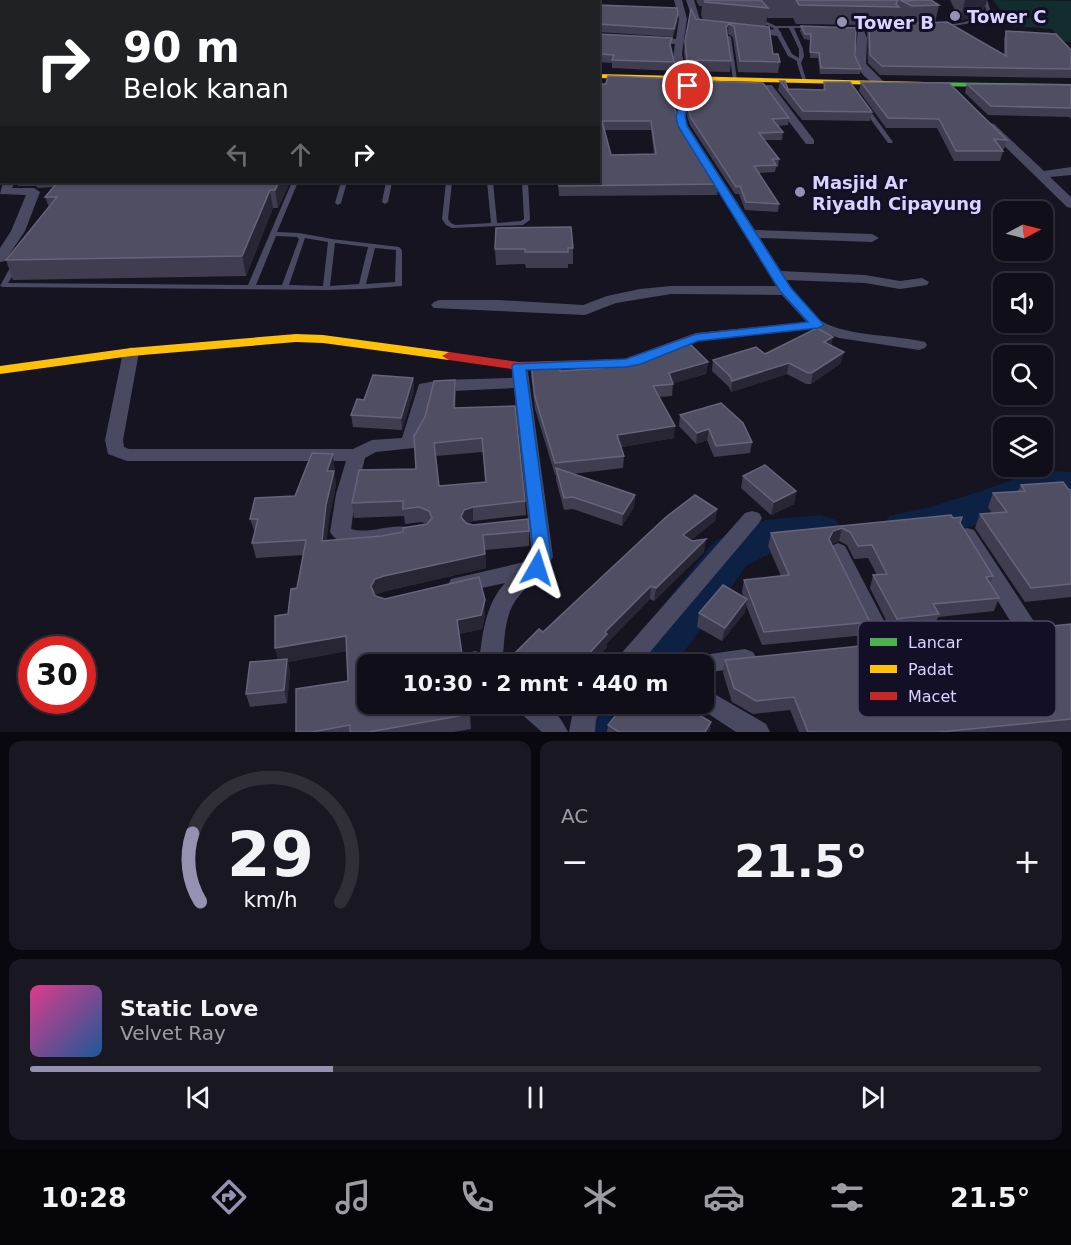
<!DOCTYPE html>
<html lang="id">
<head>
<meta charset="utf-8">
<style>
  body { margin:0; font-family:"DejaVu Sans",sans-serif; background:#191822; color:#f1f3f6; height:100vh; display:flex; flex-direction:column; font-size:22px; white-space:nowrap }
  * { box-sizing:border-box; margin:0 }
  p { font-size:20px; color:#9c9ca2 }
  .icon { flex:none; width:33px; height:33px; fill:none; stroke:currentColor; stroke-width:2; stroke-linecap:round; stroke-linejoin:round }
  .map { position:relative; height:732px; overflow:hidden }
  .details { display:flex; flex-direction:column; gap:9px; padding:9px; background:#09080e; flex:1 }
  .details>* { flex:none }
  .top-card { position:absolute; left:0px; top:0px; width:600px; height:183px; box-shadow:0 2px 4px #0004,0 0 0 2px #302f38; background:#202124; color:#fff; overflow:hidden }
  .needle { width:39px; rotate:83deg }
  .fabs { position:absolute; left:993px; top:201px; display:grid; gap:12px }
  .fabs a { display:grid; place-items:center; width:60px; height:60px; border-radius:12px; background:#100f19; box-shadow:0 2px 4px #0004,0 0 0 2px #302f38; font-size:30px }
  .speed { position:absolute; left:18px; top:636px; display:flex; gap:12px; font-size:30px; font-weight:700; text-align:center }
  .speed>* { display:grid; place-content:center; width:78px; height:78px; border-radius:50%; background:#100f19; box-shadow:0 2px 4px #0004,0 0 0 2px #302f38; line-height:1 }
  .speed .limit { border:9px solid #d22; background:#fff; color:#111 }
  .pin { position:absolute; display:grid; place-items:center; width:51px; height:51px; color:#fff; margin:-26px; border:3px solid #fff; border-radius:50%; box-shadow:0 2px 6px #0007 }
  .me { position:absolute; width:66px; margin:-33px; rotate:6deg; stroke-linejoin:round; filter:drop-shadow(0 0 4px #0008) }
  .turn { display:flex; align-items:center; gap:21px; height:126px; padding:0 24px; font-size:27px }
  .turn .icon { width:78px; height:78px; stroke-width:2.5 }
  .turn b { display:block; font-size:42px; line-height:51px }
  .lanes { display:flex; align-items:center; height:57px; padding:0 24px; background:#0003; justify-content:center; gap:30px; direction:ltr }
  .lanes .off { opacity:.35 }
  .big { font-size:45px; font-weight:800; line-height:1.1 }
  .details .card { flex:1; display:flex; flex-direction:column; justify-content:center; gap:9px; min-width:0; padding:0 21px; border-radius:12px; background:#191822 }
  .details .dial { align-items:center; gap:0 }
  .dial svg { height:156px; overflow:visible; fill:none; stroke:#302f38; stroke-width:7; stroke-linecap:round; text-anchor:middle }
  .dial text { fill:#f1f3f6; stroke:none }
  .song { display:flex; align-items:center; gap:18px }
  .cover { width:72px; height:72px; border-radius:9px; background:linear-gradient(135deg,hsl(330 70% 55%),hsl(210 70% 35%)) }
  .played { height:6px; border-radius:3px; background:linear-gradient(90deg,#9591b1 30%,#302f38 30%) }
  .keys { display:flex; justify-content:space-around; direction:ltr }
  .heat { display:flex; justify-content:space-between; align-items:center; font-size:33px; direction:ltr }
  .details .tiles { flex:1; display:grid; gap:9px; grid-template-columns:1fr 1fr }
  .card:last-child { grid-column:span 2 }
  .trip { position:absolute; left:357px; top:654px; width:357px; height:60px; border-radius:12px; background:#100f19; box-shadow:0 2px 4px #0004,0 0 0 2px #302f38; font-weight:800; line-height:60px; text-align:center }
  .dock { display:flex; height:96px; justify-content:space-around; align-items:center; background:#06060a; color:#9c9ca2 }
  .dock .icon { width:42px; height:42px }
  .dock .current { color:#9591b1 }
  .dock b { font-size:27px; color:#f1f3f6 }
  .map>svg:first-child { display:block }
  .green { fill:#132c2d }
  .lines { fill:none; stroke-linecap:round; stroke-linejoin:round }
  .river { fill:#0d2144; fill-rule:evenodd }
  .lane { fill:#4a4962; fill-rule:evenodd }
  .street { fill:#4a4962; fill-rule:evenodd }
  .fast { fill:#4caf50; fill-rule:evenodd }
  .slow { fill:#ffc107; fill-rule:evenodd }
  .jam { fill:#c62828; fill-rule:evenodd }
  .wall { fill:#403d50; fill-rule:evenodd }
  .shaded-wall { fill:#282635 }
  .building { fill:#504e63; stroke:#66637b; stroke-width:1.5; fill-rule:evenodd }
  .route { fill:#1a73e8; stroke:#114b97; stroke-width:1.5 }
  .poi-dot { fill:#9591b1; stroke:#130f26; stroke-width:2 }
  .labels { text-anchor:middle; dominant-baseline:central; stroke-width:6; stroke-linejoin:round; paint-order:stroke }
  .far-poi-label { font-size:18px; font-weight:bold; fill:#d9d4ff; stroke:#130f26; text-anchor:start }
  .key { fill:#130f26; stroke:#4e4a67; stroke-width:1.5 }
  .key-label { font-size:16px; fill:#d9d4ff }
</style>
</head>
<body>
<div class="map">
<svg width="1071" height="732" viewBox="0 0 1071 732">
  <rect width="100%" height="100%" fill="#161421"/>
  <path class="green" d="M993,0L1071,1V42L1063,41L1052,29L1013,26Z"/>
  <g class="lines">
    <path class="river" d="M1039,470L1071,472V500L1044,499L1012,513L931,539L905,543L889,538L883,527L889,516L930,507L982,491Z
      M820,515L836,520L842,531L836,542L820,547L773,552L747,565L675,664H621L628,649L715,541L765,520Z
      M590,704H646L631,732H575Z"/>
    <path class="lane" d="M759,0H763L758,4L765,21L776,26H811L813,27L811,28H794L803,49L804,56L801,63L807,83L803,82L797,63V61L788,56L773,28L761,22L754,4ZM778,28H789L799,49V58L792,54Z
      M983,0H987L990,9L986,17L966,24L944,27L942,26L965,22L983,15L986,9Z
      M848,27H877L879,28L877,29H846V27Z
      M729,36L731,37L737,80L735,81L733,80L727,37Z
      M862,105H866L893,142L892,143H888L861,106Z
      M292,182H298L277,232L299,233L332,239L399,247L402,250V286L362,289L326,290L3,287L0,286L12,264L16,262L20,264L8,283L248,285ZM276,236L297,237L299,239L282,285H256ZM305,238L328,242L323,286L289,285ZM335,243L368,247L359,284L330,286ZM375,248L396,250L395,282L366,284Z
      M341,182H347L341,203L338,205L335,203Z
      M386,182H392L388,202L385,204L382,202Z
      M446,182H452L448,219L451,223L455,225L491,223L487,182H493L497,223L521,221L524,219L522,182H528L530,220L523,225L452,228L446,225L442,219Z"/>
    <path class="street" d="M674,0H682L687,19L682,54L687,79L682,82L677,79L673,58L675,44L649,43L645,40L649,37L676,39L679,19Z
      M686,0H694L701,23L718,24V28L695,27Z
      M749,27L778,30L782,33L778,36L746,32L745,30Z
      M858,31H864L867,38L866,64L883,81V85C873,86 860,74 857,65C854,57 857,38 858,31Z
      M689,83L694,86L685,116L688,126L755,230L872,234L879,238L872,242L760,238L781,271L865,275L900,281L922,278L929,282L927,285L900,289L865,283L786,280C794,291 812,315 823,322C847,336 896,335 925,342L927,345L925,348L919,350L839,338L812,328L782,295L671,294L616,303L585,315L434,308L431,305L434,302L439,300H499L583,305L607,296L640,289L671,286H776L678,126L675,116L684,86Z
      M764,85H772L814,140V144H806L764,89Z
      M990,123L994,124L1044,171L1071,167V175L1050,177L1071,197V208L1067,207L986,128V124Z
      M3,182H15L12,188H34L40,192L25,231L5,261L0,262V248L11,231L26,195L0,194Z
      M131,347L139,352L123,440L124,447L129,449H353L372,440L402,438L419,384L441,380L512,378L514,368H526L528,372L553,557C544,573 530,582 519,596C503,614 505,642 502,664H479C482,635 485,605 505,583L459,593L451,591L448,585L451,579L529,561L532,556L514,388L433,392L424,430L414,448L376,452L365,458L356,494L351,529C370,535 392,522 411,528L414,533L411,538C390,545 344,556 330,532L336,494L346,461H127L108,454L105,440L123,352Z
      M752,511L759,513L762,518L759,523L650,652L658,657L661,664H615L618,657L745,513Z
      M967,528L974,530L1035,623L1038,629L1035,635L1027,638L1019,635L957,535L960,530Z
      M838,543L845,546L893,638L896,645L893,652L885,654L877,652L828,551L831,546Z
      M745,649L753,652L757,659L753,666L704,673V664H685L689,657Z
      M704,688L766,724L770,732H736L695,705V704H704Z
      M515,704C543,701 555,705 568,732H542L518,711Z
      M579,704H605L596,719L595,732H569L572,716Z"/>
    <path class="fast" d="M922,82L1071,84V88L925,86L921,84Z
      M0,121H2V127H0Z"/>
    <path class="slow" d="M598,74L925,82L929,84L925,86L598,78Z
      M296,334L323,335L449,352L456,356L449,360L323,343L296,342L131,356L0,374V366L131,348Z"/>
    <path class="jam" d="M0,55H2V59H0Z
      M817,321L823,325L821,328L698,341L626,367L519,370L449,360L442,356L449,352L519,362L624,359L696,333Z"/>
  </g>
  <path class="wall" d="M696,0H905L906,1L939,5L935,23L1004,54V39L1006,31L1071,50V78L880,75L868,63L867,33L869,25L796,24L793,18H768L767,17L766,26L773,54L780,62L778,73L738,72L733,37L728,34L727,35L731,61L730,72L686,71L684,52L685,41L696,19L703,20L701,15L702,6H699ZM897,19L906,24H896Z
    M950,0H987L983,12L972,18L960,20Z
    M598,5L678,21L673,37L598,32Z
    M801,26L855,56L861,69L860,74H820L818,58H810V40L804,39L800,31Z
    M598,34L671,47L674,62L673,71L612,68V63L598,62Z
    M780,81L788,89L823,90L824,82L872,112L870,121L802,120L778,90Z
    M861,82L1007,140L1004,149H1002L1003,151L1000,161H954L937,128H886L859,91Z
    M598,84L681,88L675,110L677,117L719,184L717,195L559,196L558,182H598ZM604,130H651L654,154L611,155Z
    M967,84L1071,85V119L1069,117L988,115L965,93Z
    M688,109L789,118L788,125L778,126L783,132L782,140H764L779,159L778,167H776L775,172L759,173L779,204L778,212L745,210L739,194H735L690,125L687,116Z
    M0,133H2V174H0Z
    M16,182H288L289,184L278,208H273L246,276L13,280L6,260L49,207L45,197L53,187L38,188L36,186H18Z
    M573,248V264H568V268H526L525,264L496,265L495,249Z
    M831,346L841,363L811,384H806L787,374L731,392L729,387L712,371L713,360Z
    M660,351L708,362L706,374L673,383L672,396L659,397L674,438L621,447L624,456L623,468L572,474L635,495L634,507L622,526L573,509L564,510L556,480V475H555L535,409L531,375V363L560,371L600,368L601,361L627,360L659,354Z
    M413,378L414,390L402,430L353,427L351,415L364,400Z
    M456,393L455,408L515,406L525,501L526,515L473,521L467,523L473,525L529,531V546L485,550L486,568L386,591L377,594L376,596L385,599L485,614L482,629L459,634L462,654L479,664H368L470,714L471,729L454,732H296L348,681L346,651L288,662L290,672L287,703L250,707L246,694L278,659L288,614L297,588L303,555L256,558L252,543L255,533L250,519L295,496L335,468L334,471L336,485L329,519L326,541L382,536L403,532L427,524L421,522L405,524L404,516L354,518L352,503L416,469ZM483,452L485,482L439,486L436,456Z
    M680,415L752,442L750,453L714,457L707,440L696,444L679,426Z
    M743,476L796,491L794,504L771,515L741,488Z
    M1021,485L1071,490V597L1025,602L975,528L980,514L992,513L988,507L993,493L1018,491Z
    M717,509L715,521L691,540L704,552L654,601L650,599L607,643V647L590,664H509V659L543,632Z
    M953,518L960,523L993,576L990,584L999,598L994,611L938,617L934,627L892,632L870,588L873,575H877L868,558L854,559L847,545L839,541L831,544L870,622L866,635L762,645L746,605L745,612L722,641L697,627L699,613L743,596L742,592L744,580L781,576L768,546L771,533Z
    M1071,624V732H799L790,710L753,714L732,702L723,673L725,660Z
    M553,704H565L560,708Z
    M625,704L703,707L701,717L710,732H607L608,725Z"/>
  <path class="shaded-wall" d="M965,0H987L983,12L972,18L960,20Z
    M678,13V21L673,37L674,29Z
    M729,24L728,34L725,37L726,27Z
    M682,79L681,88L673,115L674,106Z
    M279,182H288L289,184L278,208L275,190Z
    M270,190L273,208L246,276L242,256Z
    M833,337L831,348L824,342Z
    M844,352L841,363L811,384L813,372Z
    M708,362L706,374L671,384L669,373Z
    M789,363L787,374L731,392L732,381Z
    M413,378L414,390L402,430L401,418Z
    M455,380L456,393L455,422L454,408Z
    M675,426L674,438L617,448V435Z
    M709,429L707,440L696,444L697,433Z
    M333,454L336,485L329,519L325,556L322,541L327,471Z
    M796,491L794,504L771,515L774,502Z
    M635,495L634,507L622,526L623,514Z
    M473,507V521L465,524L461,517L464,510Z
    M717,509L715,521L681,548L683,535Z
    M842,528L839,541L830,544L829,539L833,531Z
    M706,539L704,552L654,601L656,588Z
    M485,554L486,568L386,591L377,594L373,601L371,586L375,579L384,576Z
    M651,586L650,599L607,643V647L590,664H583L584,659L605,632Z
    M747,599L745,612L722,641L725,628Z
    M485,600V614L482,629L458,634L457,620Z
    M346,636L348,651L288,662L290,672L287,703L275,648Z
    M711,722L710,732H705Z"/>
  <path class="building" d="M12,0H64L63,2H11Z
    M705,0H761L768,8L705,2Z
    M796,0H898L896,4L899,7L799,5Z
    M900,0H905L906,1L916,0H931L939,5L912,6Z
    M598,5L677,8L678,13L674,29L598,24Z
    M691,9L696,19L769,27L773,54H778L780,62L740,61L734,26L729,24L726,27L731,61L687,60L685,41Z
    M2,18V43H1L0,42V20Z
    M947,22L1006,56V31L1056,34L1071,50V69L882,66L870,55L869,25Z
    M801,26L856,28L855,56L861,69L821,68L819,53L810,52L811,34H805Z
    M598,34L672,38L670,44L674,62L612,60L614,55L598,54Z
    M608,76L682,79L674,106L677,117L719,184L559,186L558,182H598V84H606ZM602,121H651L656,154L611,155Z
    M696,81L763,83L789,118L772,119L783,132L759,133L779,159H772L776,165L754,166L779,204L746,202L740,186L736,187L691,118L688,109Z
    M780,81H785L788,89L825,90L824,82H850L872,112L803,111Z
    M861,82L949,83L1007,140L994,139L1003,151H956L939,119L888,118Z
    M967,84L1071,85V108L991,106Z
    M0,133H2V163H0Z
    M58,182H279L275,190H270L242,256L6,260L57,197H45Z
    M571,227L573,248H568V252H525V249H495L496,228Z
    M817,328L833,337L824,342L844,352L813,372L808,373L789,363L732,381L730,376L713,360L756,347L765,354Z
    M686,340L708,362L669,373L673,384L653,386L675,426L617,435L624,456L555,463L535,397L531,363L558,362L560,371L603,368L601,361L627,360L662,353L660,351Z
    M373,375L413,378L401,418L351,415L357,399L364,400Z
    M455,380L454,408L515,406L525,501L473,507L464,510L461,517L466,523L473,525L528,519L529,531L483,535L485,554L384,576L375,579L371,586L375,596L385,599L479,577L485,600L481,615L457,620L462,654L476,652L479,664H368V704H468L470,714L369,732H350V725L312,732H296V689L348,681L346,636L275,648V616L288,614L291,589L297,588L306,540L252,543L258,519H250L255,498L295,496L312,453L333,454L327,471H334L326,505L322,541L382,536L403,532V528L427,524L432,518L429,511L419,507L403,509V501L352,503L359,470L416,469L414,436L425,417L434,381ZM482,438L486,482L439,486L434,443Z
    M721,403L743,423L752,442L716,446L709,429L697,433L680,415Z
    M765,465L796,491L774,502L743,476Z
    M556,468L635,495L623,514L573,497L564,498Z
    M1063,482L1068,489L1071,490V584L1031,588L980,514L1007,512L993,493L1025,491L1021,485Z
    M695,495L717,509L683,535L692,541L706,539L656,588L651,586L605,632L607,634L584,659L590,664H516L509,659L539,629L543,632L666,517Z
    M951,515L953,518L962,517L960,523L993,576L986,577L999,598L933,604L939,614L897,619L873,575L887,574L872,545L858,546L850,532L842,528L833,531L829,539L870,622L764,632L744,580L789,575L771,533Z
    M723,585L747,599L725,628L699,613Z
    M1071,624V719L940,732H808L794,697L756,701L734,688L725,660Z
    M287,659L284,690L246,694L250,662Z
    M625,704H698L703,707L687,708L711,722L705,732H619L608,725Z"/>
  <path class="route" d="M686,84L693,86L685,116L687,126L791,288L824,325L818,328L698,341L641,364L626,367L526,370L551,557L543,572L537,574L531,572L529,568L534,557L512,366L514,364L626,359L696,334L808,322L780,291L678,126L676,116Z"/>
  <g class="poi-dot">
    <circle cx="955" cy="16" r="6"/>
    <circle cx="842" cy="22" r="6"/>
    <circle cx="800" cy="192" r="6"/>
  </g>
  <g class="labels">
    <g class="far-poi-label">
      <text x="967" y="16">Tower C</text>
      <text x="854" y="22">Tower B</text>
      <text x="812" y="182">Masjid Ar<tspan x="812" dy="21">Riyadh Cipayung</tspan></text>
    </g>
  </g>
  <rect x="858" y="621" width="198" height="96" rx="9" class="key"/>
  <rect x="870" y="638" width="27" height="8" fill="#4caf50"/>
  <rect x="870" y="665" width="27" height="8" fill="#ffc107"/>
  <rect x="870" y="692" width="27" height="8" fill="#c62828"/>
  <g class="key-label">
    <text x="908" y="648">Lancar</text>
    <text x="908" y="675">Padat</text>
    <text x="908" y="702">Macet</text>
  </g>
</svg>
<div class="fabs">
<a><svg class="needle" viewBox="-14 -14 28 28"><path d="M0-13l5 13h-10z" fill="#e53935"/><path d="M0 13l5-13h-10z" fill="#9c9ca2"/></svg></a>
<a><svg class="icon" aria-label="sound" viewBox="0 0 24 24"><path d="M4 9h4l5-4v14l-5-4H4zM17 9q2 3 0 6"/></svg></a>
<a><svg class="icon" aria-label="search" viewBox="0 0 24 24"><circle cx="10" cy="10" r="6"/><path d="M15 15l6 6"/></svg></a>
<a><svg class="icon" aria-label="layers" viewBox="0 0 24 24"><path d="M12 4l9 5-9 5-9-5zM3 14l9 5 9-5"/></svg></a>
</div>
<div class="speed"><div class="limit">30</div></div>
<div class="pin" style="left:688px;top:86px;background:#d93025"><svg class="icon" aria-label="arrive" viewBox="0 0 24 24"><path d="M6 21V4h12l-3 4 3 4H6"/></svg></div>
<svg class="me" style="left:537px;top:568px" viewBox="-20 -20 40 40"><path d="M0-17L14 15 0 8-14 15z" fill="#1a73e8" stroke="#fff" stroke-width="4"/></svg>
<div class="trip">10:30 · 2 mnt · 440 m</div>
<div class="top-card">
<div class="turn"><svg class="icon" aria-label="right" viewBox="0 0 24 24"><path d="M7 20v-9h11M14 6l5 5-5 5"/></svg><div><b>90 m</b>Belok kanan</div></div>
<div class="lanes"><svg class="icon off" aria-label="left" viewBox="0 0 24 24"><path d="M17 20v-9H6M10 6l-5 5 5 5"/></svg><svg class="icon off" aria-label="ahead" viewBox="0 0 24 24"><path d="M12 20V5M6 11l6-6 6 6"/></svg><svg class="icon" aria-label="right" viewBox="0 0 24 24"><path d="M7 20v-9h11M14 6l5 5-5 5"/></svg></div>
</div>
</div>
<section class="details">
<div class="tiles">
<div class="card dial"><svg viewBox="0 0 100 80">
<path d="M14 69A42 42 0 1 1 86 69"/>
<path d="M14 69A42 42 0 0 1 10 34" stroke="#9591b1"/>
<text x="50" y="56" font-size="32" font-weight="700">29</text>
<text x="50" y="72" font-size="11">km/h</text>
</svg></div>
<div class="card"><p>AC</p>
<div class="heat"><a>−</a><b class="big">21.5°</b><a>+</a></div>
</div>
<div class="card">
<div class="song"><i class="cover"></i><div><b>Static Love</b><p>Velvet Ray</p></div></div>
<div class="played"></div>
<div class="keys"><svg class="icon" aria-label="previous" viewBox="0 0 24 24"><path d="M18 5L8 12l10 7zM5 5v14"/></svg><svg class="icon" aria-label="pause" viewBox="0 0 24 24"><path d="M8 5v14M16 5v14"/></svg><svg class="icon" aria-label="next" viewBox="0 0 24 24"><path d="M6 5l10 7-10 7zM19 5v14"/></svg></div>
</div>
</div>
</section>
<nav class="dock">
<b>10:28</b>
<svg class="icon current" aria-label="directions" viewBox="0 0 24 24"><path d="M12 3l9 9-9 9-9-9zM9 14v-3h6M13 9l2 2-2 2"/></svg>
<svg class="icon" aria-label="music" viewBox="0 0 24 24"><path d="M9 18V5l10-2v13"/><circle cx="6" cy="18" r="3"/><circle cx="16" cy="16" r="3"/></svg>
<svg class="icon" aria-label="phone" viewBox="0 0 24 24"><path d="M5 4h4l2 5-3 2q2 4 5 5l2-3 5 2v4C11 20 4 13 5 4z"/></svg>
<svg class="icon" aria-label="climate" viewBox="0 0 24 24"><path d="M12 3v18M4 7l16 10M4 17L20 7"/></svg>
<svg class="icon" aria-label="car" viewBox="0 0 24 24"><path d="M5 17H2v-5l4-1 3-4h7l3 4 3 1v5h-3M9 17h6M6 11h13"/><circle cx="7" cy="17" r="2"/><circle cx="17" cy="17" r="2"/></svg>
<svg class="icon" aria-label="filters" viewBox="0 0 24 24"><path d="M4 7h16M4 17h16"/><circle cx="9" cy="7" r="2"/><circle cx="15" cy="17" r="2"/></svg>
<b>21.5°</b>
</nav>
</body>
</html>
